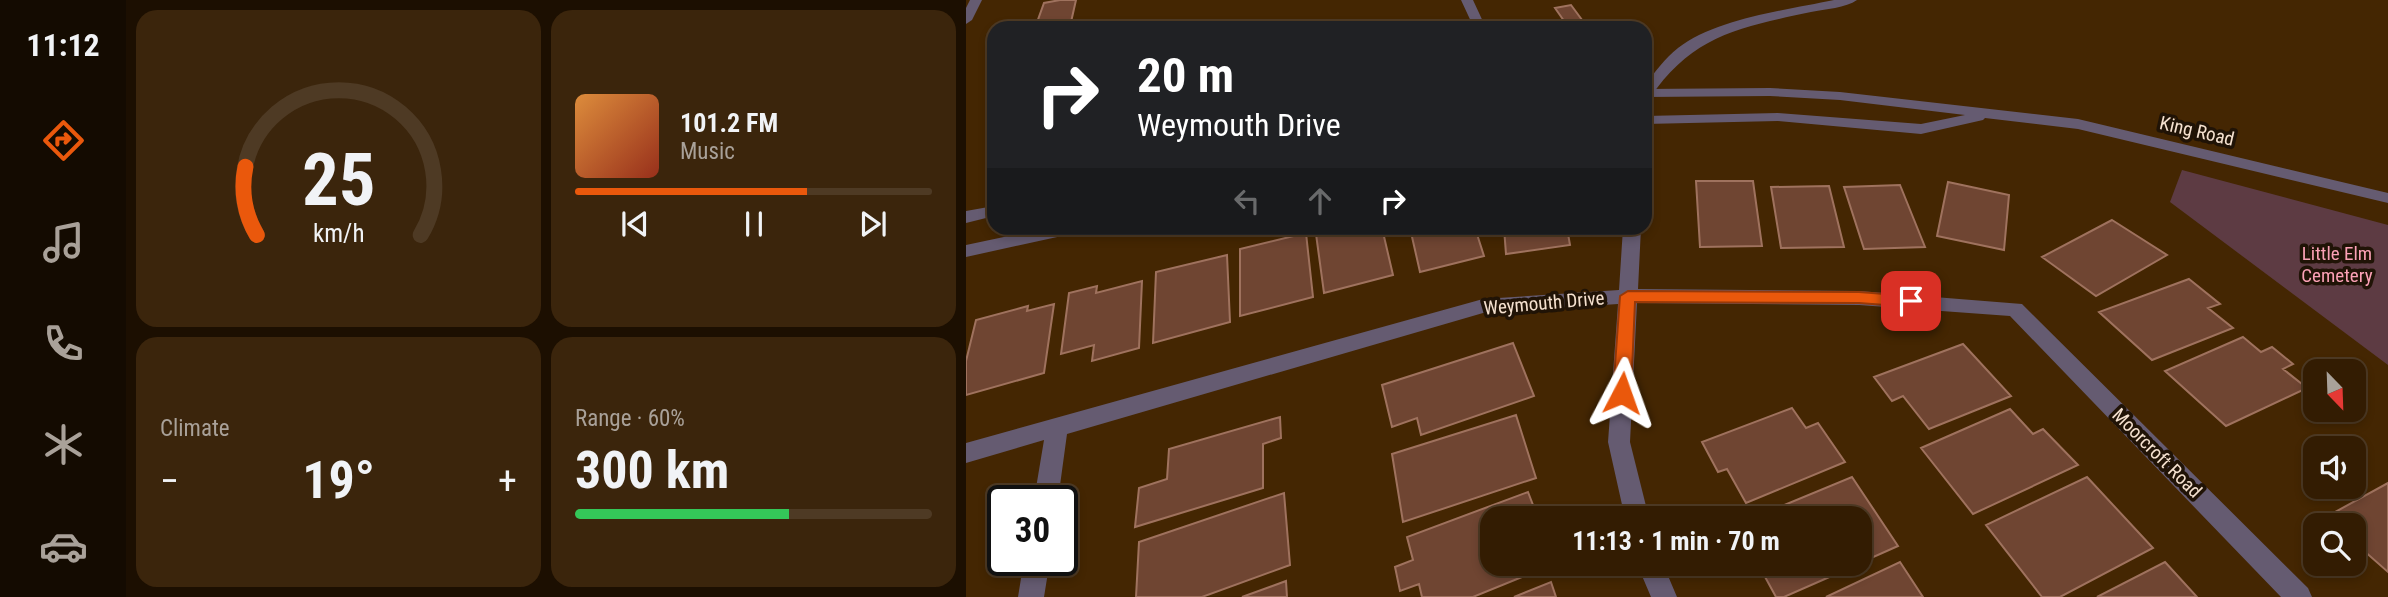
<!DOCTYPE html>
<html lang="en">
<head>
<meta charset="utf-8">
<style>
  body { margin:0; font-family:"Roboto Condensed",sans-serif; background:#3b250c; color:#f1f3f6; height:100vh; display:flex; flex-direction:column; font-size:26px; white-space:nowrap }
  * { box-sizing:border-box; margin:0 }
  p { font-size:23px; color:#a9a199 }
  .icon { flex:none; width:38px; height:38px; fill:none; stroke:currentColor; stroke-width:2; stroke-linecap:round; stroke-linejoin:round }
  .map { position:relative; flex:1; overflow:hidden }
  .details { display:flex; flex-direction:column; gap:10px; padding:10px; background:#1c0f01; width:840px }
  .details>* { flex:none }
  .banner { position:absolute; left:21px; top:21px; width:665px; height:214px; border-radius:21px; box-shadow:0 4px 10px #0003,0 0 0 2px #4e3a24; background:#202124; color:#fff; overflow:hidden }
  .needle { width:46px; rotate:157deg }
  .buttons { position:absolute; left:1337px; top:359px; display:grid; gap:14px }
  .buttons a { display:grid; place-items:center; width:63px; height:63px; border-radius:14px; background:#331c02; box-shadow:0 4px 10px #0003,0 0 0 2px #4e3a24; font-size:35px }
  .speed { position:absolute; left:21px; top:485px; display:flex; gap:14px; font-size:35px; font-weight:700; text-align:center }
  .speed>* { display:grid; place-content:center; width:91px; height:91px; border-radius:50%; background:#331c02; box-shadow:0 4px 10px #0003,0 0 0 2px #4e3a24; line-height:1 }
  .speed .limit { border:4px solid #111; border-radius:10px; background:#fff; color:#111 }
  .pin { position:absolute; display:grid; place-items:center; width:60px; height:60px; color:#fff; margin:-30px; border-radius:14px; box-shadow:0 4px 10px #0006 }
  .me { position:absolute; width:77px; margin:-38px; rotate:4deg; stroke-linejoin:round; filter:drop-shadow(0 0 5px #0008) }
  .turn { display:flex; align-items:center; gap:24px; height:147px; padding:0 35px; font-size:32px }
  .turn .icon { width:91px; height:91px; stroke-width:2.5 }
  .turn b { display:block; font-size:49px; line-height:60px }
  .lanes { display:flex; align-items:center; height:66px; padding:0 35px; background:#0003; justify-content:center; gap:35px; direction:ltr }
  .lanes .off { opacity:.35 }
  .big { font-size:52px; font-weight:700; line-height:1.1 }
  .details .tile { flex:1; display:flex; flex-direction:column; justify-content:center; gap:10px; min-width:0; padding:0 24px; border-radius:21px; background:#3b250c }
  .details .dial { align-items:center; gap:0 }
  .dial svg { height:182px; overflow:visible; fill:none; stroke:#4e3a24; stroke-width:7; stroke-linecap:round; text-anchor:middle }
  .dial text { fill:#f1f3f6; stroke:none }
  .song { display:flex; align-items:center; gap:21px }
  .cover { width:84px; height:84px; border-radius:10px; background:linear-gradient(135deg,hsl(30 70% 55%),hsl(10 70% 35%)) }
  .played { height:7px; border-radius:4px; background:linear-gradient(90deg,#ea580c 65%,#4e3a24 65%) }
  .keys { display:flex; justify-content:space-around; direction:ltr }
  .heat { display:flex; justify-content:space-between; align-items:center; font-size:38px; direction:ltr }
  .charge { height:10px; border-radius:5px; background:linear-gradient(90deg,#34c759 60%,#4e3a24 0) }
  .details .tiles { flex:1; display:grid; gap:10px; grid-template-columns:repeat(2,1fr) }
  .trip { position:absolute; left:514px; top:506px; width:392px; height:70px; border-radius:21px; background:#331c02; box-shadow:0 4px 10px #0003,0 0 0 2px #4e3a24; font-weight:700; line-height:70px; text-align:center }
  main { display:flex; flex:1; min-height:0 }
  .dock { display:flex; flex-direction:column; width:126px; justify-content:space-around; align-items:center; background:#140b01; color:#a9a199 }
  .dock .icon { width:49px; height:49px }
  .dock .selected { color:#ea580c }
  .dock b { font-size:32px; color:#f1f3f6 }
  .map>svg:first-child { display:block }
  .green { fill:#5d3b43 }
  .building { fill:#6f4532; stroke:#9f725e; stroke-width:2 }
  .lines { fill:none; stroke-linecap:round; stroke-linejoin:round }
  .minor { fill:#655b71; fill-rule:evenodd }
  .tertiary { fill:#655b71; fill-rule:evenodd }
  .route { fill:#ea580c; stroke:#983908; stroke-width:2 }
  .labels { text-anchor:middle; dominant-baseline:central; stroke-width:7; stroke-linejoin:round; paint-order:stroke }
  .street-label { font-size:19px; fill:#f5e1cf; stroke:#201306 }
  .park-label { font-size:19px; fill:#fca1b6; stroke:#201306 }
</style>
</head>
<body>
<main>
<nav class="dock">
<b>11:12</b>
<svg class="icon selected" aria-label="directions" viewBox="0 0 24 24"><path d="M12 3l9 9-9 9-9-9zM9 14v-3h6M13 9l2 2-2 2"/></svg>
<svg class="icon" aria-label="music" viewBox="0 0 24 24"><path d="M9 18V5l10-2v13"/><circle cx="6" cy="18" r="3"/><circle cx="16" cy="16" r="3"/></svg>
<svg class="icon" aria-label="phone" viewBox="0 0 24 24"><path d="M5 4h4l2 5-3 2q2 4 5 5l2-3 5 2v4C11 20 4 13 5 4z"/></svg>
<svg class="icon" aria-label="climate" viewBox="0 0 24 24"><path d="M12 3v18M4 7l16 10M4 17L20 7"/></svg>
<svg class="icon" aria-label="car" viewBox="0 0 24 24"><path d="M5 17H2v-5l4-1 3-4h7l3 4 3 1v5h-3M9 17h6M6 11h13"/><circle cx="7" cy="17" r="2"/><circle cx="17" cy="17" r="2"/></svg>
</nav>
<section class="details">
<div class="tiles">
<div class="tile dial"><svg viewBox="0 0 100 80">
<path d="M14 69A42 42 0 1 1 86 69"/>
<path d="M14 69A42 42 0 0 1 9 39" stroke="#ea580c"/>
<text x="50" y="56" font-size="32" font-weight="700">25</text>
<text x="50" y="72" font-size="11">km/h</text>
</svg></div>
<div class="tile">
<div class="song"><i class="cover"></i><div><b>101.2 FM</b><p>Music</p></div></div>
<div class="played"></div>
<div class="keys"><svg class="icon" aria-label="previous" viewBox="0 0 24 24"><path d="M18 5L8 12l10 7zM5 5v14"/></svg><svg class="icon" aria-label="pause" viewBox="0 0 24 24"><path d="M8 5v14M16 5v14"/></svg><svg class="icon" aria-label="next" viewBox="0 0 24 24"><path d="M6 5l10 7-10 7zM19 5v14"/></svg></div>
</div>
<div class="tile"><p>Climate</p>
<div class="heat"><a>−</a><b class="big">19°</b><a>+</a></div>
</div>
<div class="tile"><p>Range · 60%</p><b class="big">300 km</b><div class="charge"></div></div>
</div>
</section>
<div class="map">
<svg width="1422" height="597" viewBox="0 0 1422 597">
  <rect width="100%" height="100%" fill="#442602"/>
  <path class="green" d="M1216,170L1422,225V365L1204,202Z"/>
  <path class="building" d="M94,0H110L105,22L69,28L78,3Z
    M605,5L622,28H603L589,8Z
    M730,181H787L796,246L734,247Z
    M982,182L1043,195L1038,250L971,236Z
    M934,185L959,247L898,249L878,187Z
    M863,186L878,247L815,248L805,187Z
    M1146,220L1201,255L1130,296L1076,257Z
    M377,228H416L427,275L358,293L350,234Z
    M444,228H509L518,256L454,272Z
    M538,228H601L604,245L540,254Z
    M340,233L347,297L274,316V249Z
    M261,255L264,322L187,343L190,272Z
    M1223,279L1254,304L1242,308L1267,328L1186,360L1133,312Z
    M176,281L173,348L126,361L128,345L95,354L103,293L131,286L130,293Z
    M88,304L78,373L0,395V361L10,320L62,306L61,311Z
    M1277,337L1295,352L1306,347L1327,364L1317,369L1341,388L1260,426L1199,371Z
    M547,343L568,396L455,435L451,418L426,427L416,385Z
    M997,344L1045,396L963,429L937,396L926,401L908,377Z
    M826,408L840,428L852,423L879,462L780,503L761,469L752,472L736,442Z
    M1044,409L1067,434L1077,429L1112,465L1007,514L955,448Z
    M550,415L570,478L437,522L426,454Z
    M314,417L315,438L297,444V488L169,527L173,488L201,479L203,449Z
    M886,477L932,546L894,563V518H787Z
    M1121,477L1187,548L1094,597H1076L1020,525Z
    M1422,483V572L1388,542V525H1369L1360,517Z
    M562,492L572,518H527V564H588L507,597H456L453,584L434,591L429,567L447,560L441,537Z
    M318,493L324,565L236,597H170L173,542Z
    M934,562L957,597H860Z
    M1199,562L1231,597H1131Z
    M792,564H893L818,597H810Z
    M320,581L321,597H276Z
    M585,582L590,597H548Z"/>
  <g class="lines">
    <path class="minor" d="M4,0H16L6,20L0,24V8Z
      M495,0H507L520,28H508Z
      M868,0H891C880,8 859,9 845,12C775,27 726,35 684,98L679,99V85C689,72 699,58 712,48C751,18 821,10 868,0Z
      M657,228H675L672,289L893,291L1056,304L1342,588L1346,597H1315L1044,316L893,305L671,303L664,442L683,518H659L642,442L652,304L517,313L101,434L92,500H68L78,440L0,463V443L517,299L653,290Z
      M58,560H84L78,597H52Z
      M671,564H697L711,597H685Z"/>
    <path class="tertiary" d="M804,88L874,92L1112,119L1422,193V203L1112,129L1019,118L1017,120L955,134L812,121L679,124V116L812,113L955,124L999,115L874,100L804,96L679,97V89Z
      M28,206V216L0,223V211Z
      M81,228H114L105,234L0,257V245Z"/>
  </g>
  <path class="route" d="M662,291L893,292L945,296L953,301L945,307L893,303L669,302L665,393L662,398H649L647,393L654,296Z"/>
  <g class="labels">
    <g class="street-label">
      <text transform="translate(1231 131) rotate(13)">King Road</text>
      <text transform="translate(578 303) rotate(-5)">Weymouth Drive</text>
      <text transform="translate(1191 453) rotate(45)">Moorcroft Road</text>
    </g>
    <g class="park-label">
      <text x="1371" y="253">Little Elm<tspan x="1371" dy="22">Cemetery</tspan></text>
    </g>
  </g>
</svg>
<div class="buttons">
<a><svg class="needle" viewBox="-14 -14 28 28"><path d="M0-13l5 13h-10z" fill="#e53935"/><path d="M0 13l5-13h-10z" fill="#a9a199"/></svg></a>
<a><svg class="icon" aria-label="sound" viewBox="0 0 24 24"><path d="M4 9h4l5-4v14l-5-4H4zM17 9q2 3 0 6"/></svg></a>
<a><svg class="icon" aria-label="search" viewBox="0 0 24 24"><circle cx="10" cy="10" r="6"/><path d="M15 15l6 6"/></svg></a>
</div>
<div class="speed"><div class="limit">30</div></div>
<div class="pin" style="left:945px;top:301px;background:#d93025"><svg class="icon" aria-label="arrive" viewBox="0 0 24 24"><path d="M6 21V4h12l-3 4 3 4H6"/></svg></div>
<svg class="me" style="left:656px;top:393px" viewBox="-20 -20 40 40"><path d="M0-17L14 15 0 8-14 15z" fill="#ea580c" stroke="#fff" stroke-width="4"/></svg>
<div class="trip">11:13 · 1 min · 70 m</div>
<div class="banner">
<div class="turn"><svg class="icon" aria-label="right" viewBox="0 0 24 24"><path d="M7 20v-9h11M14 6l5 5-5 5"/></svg><div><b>20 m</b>Weymouth Drive</div></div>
<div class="lanes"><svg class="icon off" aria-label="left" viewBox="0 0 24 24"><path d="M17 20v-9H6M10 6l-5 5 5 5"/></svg><svg class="icon off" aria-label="ahead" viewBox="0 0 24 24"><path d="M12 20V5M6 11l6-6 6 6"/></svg><svg class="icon" aria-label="right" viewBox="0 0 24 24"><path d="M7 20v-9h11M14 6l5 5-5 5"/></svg></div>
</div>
</div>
</main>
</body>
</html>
